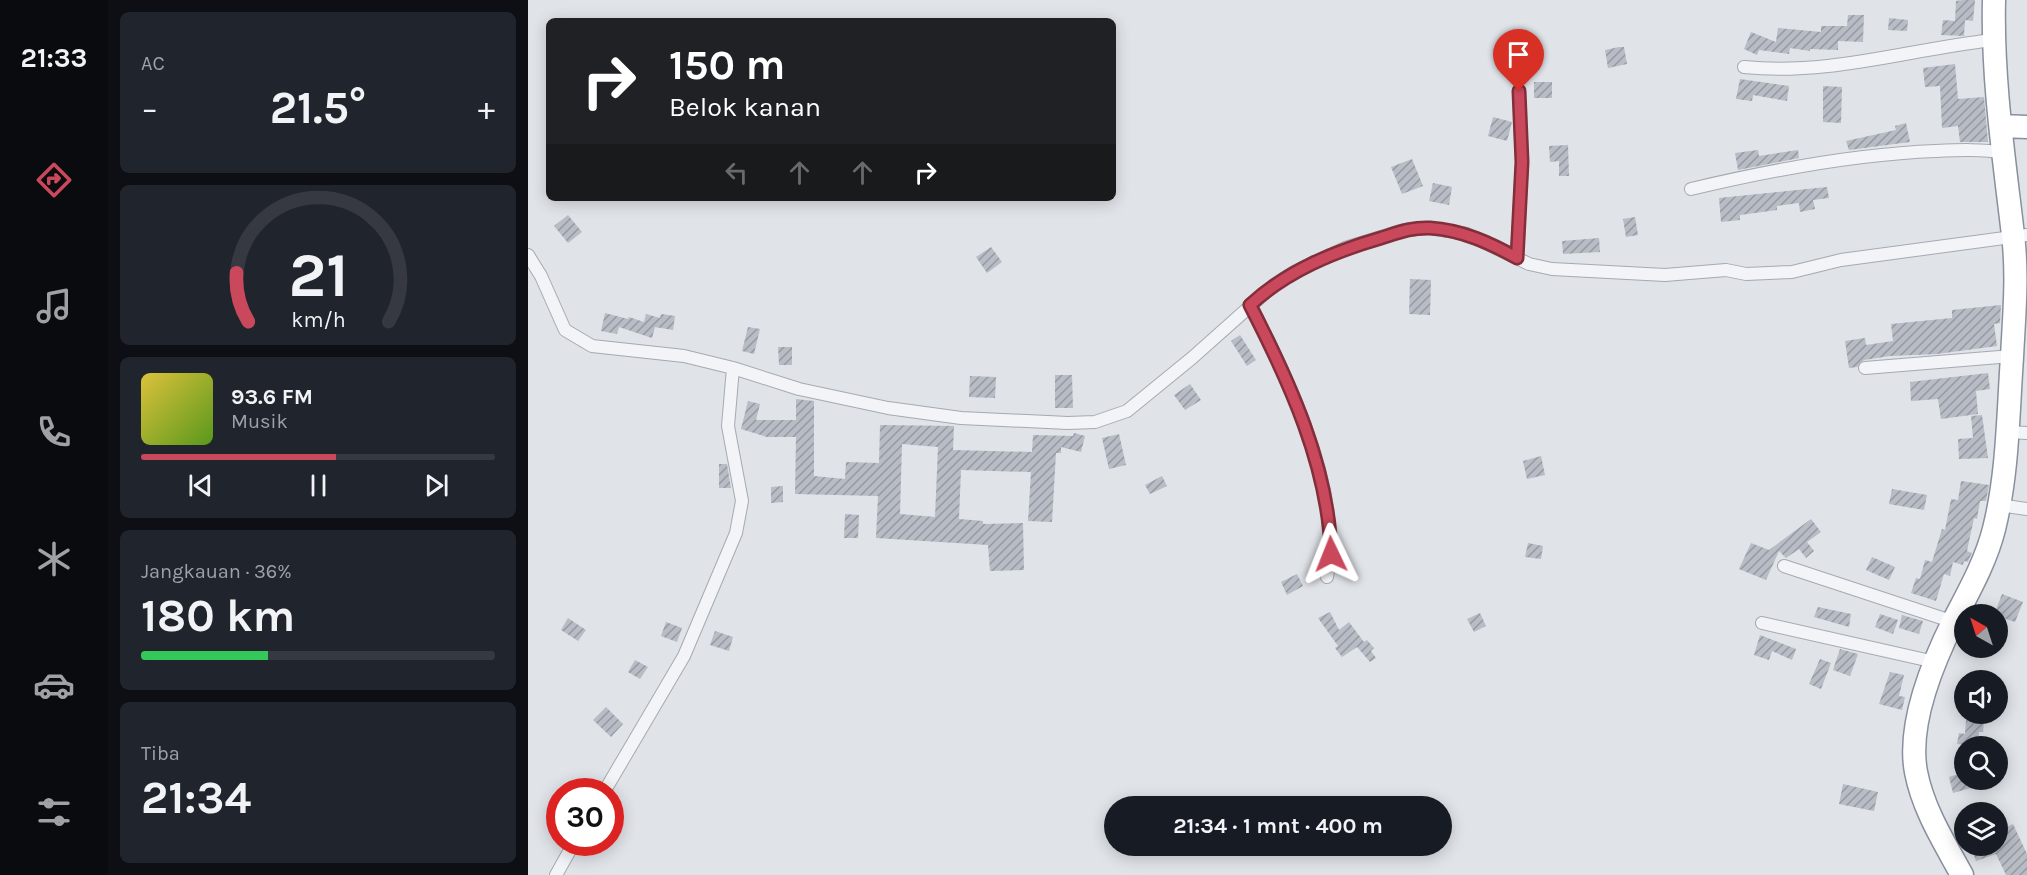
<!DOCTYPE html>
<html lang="id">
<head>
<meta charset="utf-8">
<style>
  body { margin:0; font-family:Karla,sans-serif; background:#20242c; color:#f1f3f6; height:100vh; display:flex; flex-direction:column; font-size:22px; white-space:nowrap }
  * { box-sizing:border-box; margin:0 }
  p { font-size:20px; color:#9ea1a6 }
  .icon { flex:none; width:33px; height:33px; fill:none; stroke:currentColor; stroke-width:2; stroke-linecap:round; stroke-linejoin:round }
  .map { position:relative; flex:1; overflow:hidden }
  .drawer { display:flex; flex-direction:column; gap:12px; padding:12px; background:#0d0f14; width:420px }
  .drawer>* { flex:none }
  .banner { position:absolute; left:18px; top:18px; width:570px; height:183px; border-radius:9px; box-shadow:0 3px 15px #0003; background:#202124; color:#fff; overflow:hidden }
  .needle { width:39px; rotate:321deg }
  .fabs { position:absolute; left:1426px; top:604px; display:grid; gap:12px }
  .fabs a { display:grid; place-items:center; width:54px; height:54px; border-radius:50%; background:#171b24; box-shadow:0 3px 15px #0003; font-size:30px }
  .speed { position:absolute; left:18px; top:778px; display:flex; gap:12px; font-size:30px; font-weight:700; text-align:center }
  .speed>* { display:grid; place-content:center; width:78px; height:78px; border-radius:50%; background:#171b24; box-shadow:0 3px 15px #0003; line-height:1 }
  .speed .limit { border:9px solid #d22; background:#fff; color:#111 }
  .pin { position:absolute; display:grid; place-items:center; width:51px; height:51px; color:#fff; margin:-62px -26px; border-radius:50% 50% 50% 0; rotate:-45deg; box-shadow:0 0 6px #0007 }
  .pin .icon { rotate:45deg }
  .me { position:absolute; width:66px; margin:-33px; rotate:358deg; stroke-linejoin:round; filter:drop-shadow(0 0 4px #0008) }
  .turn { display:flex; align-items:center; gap:21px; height:126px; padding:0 24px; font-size:27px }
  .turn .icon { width:78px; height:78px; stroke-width:2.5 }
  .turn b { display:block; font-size:42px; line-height:51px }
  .lanes { display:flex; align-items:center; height:57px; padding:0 24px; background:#0003; justify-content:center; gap:30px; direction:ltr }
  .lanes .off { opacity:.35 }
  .big { font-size:45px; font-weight:700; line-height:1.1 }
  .drawer .tile { flex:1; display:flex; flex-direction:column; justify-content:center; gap:9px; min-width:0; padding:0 21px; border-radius:9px; background:#20242c }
  .drawer .dial { align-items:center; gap:0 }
  .dial svg { height:156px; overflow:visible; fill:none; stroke:#363941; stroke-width:7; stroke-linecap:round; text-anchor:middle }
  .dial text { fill:#f1f3f6; stroke:none }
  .song { display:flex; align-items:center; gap:18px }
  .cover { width:72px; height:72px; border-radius:9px; background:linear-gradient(135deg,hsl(50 70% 55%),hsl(90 70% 35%)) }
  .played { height:6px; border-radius:3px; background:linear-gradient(90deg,#ca485b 55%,#363941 55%) }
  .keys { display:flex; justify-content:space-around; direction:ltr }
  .heat { display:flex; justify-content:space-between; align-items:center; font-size:33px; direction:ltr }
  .charge { height:9px; border-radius:4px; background:linear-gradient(90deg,#34c759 36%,#363941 0) }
  .trip { position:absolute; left:576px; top:796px; width:348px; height:60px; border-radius:30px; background:#171b24; box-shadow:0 3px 15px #0003; font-weight:700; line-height:60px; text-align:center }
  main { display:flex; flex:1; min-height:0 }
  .dock { display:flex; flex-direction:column; width:108px; justify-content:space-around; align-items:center; background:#090b0e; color:#9ea1a6 }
  .dock .icon { width:42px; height:42px }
  .dock .current { color:#ca485b }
  .dock b { font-size:27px; color:#f1f3f6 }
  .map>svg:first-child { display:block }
  .building { fill:url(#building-hatch); fill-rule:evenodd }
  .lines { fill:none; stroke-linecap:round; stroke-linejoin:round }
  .street-casing { stroke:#a5aab2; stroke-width:14 }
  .highway-casing { stroke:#87909e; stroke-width:25 }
  .street { stroke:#f2f4f7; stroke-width:12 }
  .highway { stroke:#fff; stroke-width:22 }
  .route-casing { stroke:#832f3b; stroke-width:15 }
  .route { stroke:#ca485b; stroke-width:10 }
</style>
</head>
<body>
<main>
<nav class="dock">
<b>21:33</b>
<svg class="icon current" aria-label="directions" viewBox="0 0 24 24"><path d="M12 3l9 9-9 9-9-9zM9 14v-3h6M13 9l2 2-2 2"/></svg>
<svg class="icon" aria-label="music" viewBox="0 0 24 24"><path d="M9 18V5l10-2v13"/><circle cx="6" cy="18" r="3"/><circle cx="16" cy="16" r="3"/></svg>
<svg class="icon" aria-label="phone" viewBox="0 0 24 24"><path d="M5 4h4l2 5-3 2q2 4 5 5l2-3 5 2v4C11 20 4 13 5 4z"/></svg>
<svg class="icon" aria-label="climate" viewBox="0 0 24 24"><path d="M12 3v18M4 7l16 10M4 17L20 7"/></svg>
<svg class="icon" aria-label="car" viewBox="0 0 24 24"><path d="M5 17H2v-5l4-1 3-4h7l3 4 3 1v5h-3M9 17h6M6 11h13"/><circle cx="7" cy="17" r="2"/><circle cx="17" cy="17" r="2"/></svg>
<svg class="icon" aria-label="filters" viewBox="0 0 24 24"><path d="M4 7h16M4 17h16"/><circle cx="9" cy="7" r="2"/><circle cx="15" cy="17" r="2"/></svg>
</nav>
<section class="drawer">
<div class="tile"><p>AC</p>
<div class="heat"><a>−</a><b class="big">21.5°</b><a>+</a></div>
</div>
<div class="tile dial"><svg viewBox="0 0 100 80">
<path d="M14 69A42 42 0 1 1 86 69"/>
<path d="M14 69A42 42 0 0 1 8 44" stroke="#ca485b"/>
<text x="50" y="56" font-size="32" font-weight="700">21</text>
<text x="50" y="72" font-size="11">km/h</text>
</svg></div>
<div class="tile">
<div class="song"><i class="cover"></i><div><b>93.6 FM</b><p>Musik</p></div></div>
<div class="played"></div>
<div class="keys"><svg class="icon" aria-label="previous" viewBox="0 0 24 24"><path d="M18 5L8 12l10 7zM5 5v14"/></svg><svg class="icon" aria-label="pause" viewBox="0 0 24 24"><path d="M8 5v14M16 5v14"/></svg><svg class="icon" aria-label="next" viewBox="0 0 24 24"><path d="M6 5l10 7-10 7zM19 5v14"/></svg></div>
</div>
<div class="tile"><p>Jangkauan · 36%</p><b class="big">180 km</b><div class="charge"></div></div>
<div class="tile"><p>Tiba</p><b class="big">21:34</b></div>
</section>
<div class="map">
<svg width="1499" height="875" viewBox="0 0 1499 875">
  <defs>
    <pattern id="building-hatch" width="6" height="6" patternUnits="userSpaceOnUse" patternTransform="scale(1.5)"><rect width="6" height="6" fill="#b7bcc5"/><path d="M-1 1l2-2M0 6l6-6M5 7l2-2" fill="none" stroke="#9599a1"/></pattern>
  </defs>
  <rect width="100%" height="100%" fill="#e0e3e8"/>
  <path class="building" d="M1435,0H1447L1445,21L1437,20L1436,36L1413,35L1415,20L1427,21L1428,1Z
    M1320,15H1336L1335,42L1310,41V50L1282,49V51L1262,48L1261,54L1231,50L1229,55L1216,49L1223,32L1248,42L1250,28L1293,32V26H1319Z
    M1361,18L1380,20L1379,31L1360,30Z
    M1091,47H1096L1099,64L1080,68L1077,50Z
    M1427,64L1430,99L1456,97L1460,142H1432L1430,126L1414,128L1412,86L1397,87L1395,68Z
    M1212,79L1261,86L1259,101L1225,95L1224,101L1208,99Z
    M1006,82H1024V98H1006Z
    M1295,86L1314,87L1313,123L1295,122Z
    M965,117L984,122L979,141L960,136Z
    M1378,123L1382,142L1321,150L1318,141L1368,130L1367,126Z
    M1040,145L1041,176H1031V161L1022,162L1021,146Z
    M1230,150L1231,156L1270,150L1271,158L1210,170L1207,153Z
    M884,159L895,186L874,194L863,167Z
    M905,183L924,187L921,205L901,201Z
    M1299,187L1301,198L1285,200L1287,209L1272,212L1271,203L1249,206V210L1212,215V220L1193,222L1191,198Z
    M40,215L54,232L40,243L26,226Z
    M1107,217L1110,235L1098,237L1095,219Z
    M1071,238L1072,252L1035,254L1034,241Z
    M463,247L474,262L459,273L448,257Z
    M882,279L903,280L902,315L881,314Z
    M1473,305L1472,323L1466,324L1469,346L1409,354L1362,356L1336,360L1329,367L1321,368L1317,341L1337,338L1338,345L1365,341L1363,324L1424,318V310Z
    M77,313L100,319L101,317L116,322L118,314L132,318L133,314L147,316L145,330L127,327L124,338L91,327L89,334L73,331Z
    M220,327L232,329L226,354L214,351Z
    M712,335L728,360L719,366L703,341Z
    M250,347H264V365H251Z
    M1460,373L1462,389L1448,391L1450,414L1413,419L1410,399L1383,401L1382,382Z
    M527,375H544L545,408H527Z
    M442,376L468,377L467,398L441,397Z
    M662,384L673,400L657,410L646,395Z
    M268,399L286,401V476L317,479L318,462L351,463L352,425L426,426L425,450L504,452L505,435L545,436L546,433L557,436L553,452L533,447V453H528L524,522L500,521L503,472L433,470L431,519L455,521V524L495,523L496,570L462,571L460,545L348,538L350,496L267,494L268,437H239L213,429L220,401L232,404L228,420H268ZM374,444L410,447L407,517L372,514Z
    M1454,415L1460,458L1431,459L1430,439L1445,438L1443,416Z
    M591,434L598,465L581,469L574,438Z
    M1013,456L1017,475L999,479L995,461Z
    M191,464H199L203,488H191Z
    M634,476L639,486L622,494L617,485Z
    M1433,481L1461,485L1458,501H1452L1449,519L1446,518L1439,551L1444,553L1441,559L1440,562L1436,561L1435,565L1425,562L1422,576L1416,574L1408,601L1383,593L1388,578L1392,579L1397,560L1404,562L1414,529L1417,530L1423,499L1430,500Z
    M255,486V502L243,503V487Z
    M1364,489L1399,495L1396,510L1361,504Z
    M317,514L331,515L330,538H316Z
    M1283,519L1293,532L1279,542L1286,551L1278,558L1271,549L1258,558L1251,551L1238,580L1211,569L1223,543L1241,550Z
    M1000,543L1015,546L1013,559L997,557Z
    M1344,557L1367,567L1361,580L1338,570Z
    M769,574L775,586L759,595L753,582Z
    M1474,594L1495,602L1487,622L1466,615Z
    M1290,607L1323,614L1321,627L1286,617Z
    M802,612L811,630L821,622L836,642L839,640L846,648L843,651L848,658L842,662L829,647L814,657L807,648L810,646L790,618Z
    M952,613L958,626L946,632L939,619Z
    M1352,614L1370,620L1365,634L1347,627Z
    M1374,615L1395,621L1391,634L1371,628Z
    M40,618L58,630L50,641L33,630Z
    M138,622L154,628L149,642L133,636Z
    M187,631L205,637L201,651L182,645Z
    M1232,635L1268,649L1264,660L1244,651L1241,660L1226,655Z
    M1312,649L1330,654L1322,676L1305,670Z
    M1292,659L1303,663L1293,689L1281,684Z
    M107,660L120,667L112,679L100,672Z
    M1362,672L1376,675L1371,696L1377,697L1374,710L1351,704Z
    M78,707L95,724L83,737L65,720Z
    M1438,720L1456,721L1455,732H1451L1449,746L1429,744L1431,733L1437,734Z
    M1437,772V780H1460L1461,783L1425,793L1421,777Z
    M1315,784L1350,792L1346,811L1311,804Z
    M1485,824L1499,854V875H1478L1468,854L1448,861L1443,846H1470V831Z"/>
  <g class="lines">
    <g class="street-casing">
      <path id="street" d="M1216,67C1301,76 1382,49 1465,40
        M1163,189C1243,170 1326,154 1408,151C1431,150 1454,149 1477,153
        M0,255L13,276L37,330L64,346L156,356L205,368L271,389L360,408L433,418L540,423L567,422L599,411L664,358L746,285L768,271L817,248L876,230L902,228L939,234L1001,264L1024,269L1137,275L1198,270L1218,274L1264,272L1313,260L1499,235
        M989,258L994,162L991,91
        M722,305C761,380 815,492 799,577
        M1337,368L1484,356
        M1480,432L1499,433
        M1471,505L1499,509
        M1256,566L1426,622
        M1234,623L1407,662
        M76,792L156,656L208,533L214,501L200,426L205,368
        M28,875L46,843"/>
    </g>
    <g class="highway-casing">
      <path id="highway" d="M1474,126L1499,127
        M1434,875C1416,842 1395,809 1388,772C1379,724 1405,662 1426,620C1441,591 1458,561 1466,529C1480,473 1480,414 1484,357C1486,317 1490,276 1485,235C1476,158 1464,78 1466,0"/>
    </g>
    <use href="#street" class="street"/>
    <use href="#highway" class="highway"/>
  </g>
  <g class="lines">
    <g class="route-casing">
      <path id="route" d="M803,554C801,467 761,381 722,305C759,271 805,252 853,238C869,233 884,227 902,228C934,230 962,243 989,258L994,162L991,91"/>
    </g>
    <use href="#route" class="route"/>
  </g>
</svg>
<div class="fabs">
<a><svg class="needle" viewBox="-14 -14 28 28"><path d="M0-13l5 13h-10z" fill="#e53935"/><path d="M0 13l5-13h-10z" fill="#9ea1a6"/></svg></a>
<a><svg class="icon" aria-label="sound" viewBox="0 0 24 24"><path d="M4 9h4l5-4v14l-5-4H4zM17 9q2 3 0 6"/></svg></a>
<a><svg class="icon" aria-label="search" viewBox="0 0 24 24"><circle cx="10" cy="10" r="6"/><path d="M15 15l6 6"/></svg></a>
<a><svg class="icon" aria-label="layers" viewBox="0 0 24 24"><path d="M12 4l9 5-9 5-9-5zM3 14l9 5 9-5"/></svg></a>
</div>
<div class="speed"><div class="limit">30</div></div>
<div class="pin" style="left:991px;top:91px;background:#d93025"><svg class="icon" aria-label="arrive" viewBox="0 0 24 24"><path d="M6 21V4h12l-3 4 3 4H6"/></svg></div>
<svg class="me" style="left:803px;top:554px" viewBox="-20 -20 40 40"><path d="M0-17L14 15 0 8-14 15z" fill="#ca485b" stroke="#fff" stroke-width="4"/></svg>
<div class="trip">21:34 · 1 mnt · 400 m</div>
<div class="banner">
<div class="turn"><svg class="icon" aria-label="right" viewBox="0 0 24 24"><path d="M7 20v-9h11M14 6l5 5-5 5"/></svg><div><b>150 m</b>Belok kanan</div></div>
<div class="lanes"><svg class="icon off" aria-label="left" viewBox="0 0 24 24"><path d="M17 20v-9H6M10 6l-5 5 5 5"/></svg><svg class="icon off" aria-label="ahead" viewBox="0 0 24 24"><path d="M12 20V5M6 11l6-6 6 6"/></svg><svg class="icon off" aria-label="ahead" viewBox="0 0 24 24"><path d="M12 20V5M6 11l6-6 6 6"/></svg><svg class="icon" aria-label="right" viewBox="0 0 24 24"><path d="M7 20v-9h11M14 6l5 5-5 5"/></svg></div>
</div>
</div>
</main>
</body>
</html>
